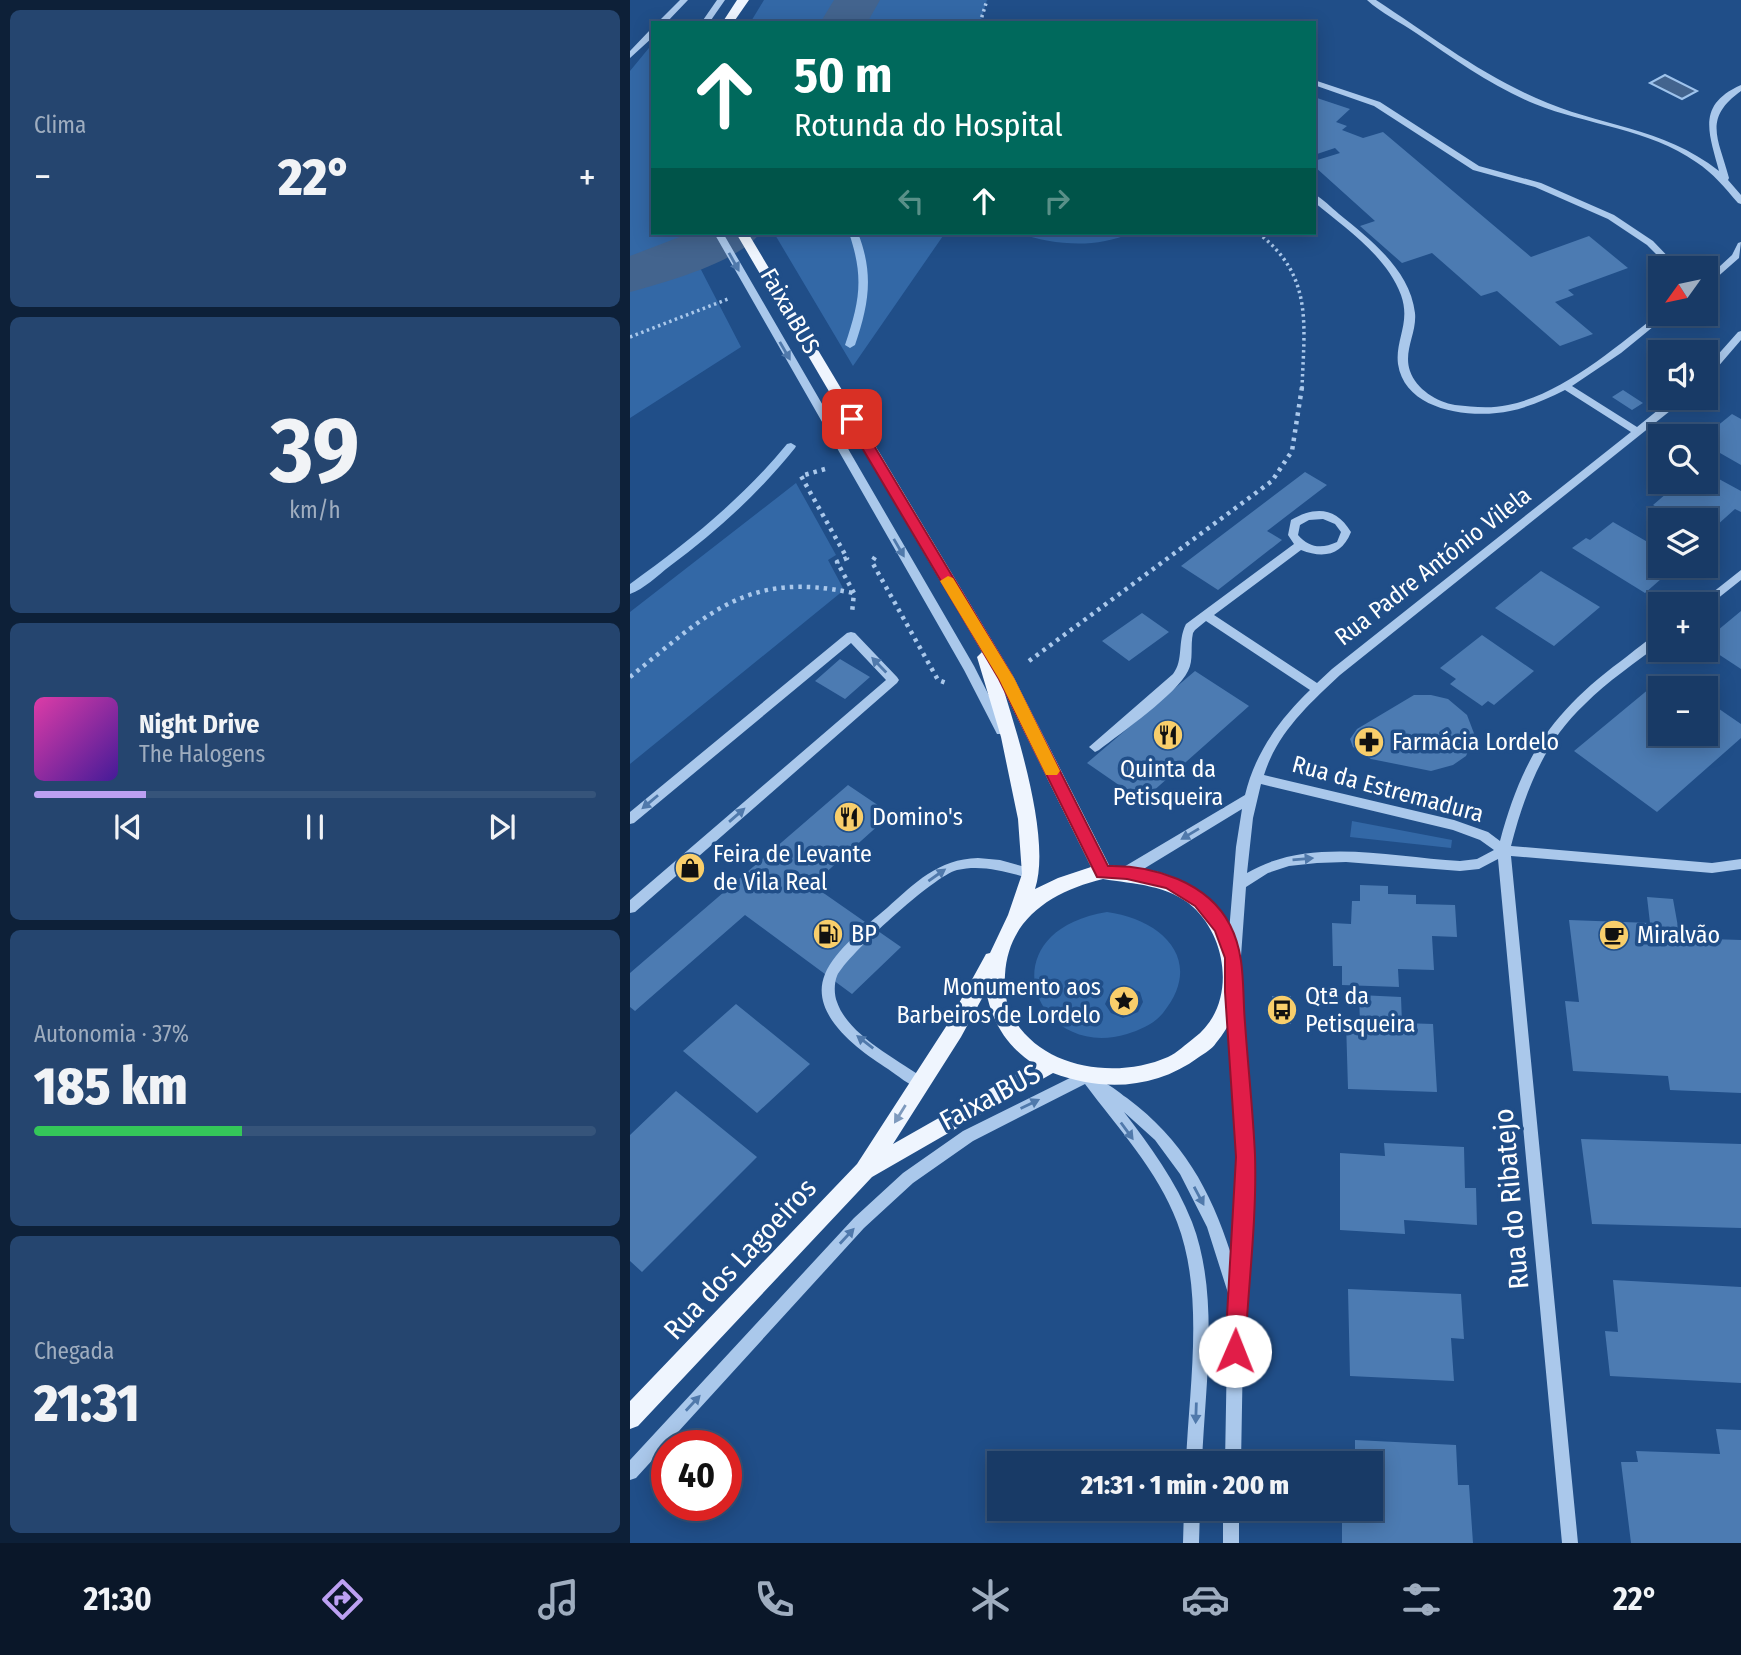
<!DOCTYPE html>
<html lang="pt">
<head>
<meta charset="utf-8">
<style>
  body { margin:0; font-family:"Fira Sans Condensed",sans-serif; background:#25456f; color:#f1f3f6; height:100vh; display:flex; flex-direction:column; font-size:26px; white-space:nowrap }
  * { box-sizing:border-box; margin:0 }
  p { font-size:23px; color:#9fadbf }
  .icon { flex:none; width:38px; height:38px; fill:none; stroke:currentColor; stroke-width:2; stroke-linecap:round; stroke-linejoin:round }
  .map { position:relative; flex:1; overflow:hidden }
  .sheet { display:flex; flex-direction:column; gap:10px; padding:10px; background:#0d2038; width:630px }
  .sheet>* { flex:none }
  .top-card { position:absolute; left:21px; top:21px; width:665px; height:214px; border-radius:0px; box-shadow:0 4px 18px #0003,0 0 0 2px #36547a; background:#00695c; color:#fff; overflow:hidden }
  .needle { width:46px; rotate:237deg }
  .tools { position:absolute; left:1018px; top:256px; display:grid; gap:14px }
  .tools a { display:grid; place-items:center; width:70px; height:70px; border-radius:0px; background:#183a66; box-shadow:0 4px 18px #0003,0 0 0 2px #36547a; font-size:35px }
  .speed { position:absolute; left:21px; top:1430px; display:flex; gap:14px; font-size:35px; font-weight:700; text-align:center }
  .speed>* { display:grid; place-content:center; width:91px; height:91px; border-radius:50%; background:#183a66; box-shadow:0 4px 18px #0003,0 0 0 2px #36547a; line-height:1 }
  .speed .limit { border:10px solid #d22; background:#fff; color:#111 }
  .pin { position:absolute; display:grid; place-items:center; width:60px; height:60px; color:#fff; margin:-30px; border-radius:14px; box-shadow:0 4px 10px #0006 }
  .me { position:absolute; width:77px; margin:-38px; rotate:1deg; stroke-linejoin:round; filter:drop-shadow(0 0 5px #0008) }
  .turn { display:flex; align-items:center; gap:24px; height:147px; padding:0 28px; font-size:32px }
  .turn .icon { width:91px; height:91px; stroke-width:2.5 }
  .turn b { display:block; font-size:49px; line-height:60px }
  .lanes { display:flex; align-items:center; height:66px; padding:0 28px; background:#0003; justify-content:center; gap:35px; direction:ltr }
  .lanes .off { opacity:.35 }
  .big { font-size:52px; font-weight:800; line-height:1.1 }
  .sheet .card { flex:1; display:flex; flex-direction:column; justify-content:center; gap:10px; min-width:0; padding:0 24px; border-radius:10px; background:#25456f }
  .sheet .dial { align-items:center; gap:0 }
  .dial b { font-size:91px; line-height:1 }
  .song { display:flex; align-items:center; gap:21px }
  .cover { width:84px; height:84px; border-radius:10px; background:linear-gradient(135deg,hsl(320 70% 55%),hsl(260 70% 35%)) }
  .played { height:7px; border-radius:4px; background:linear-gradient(90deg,#bca0f2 20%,#36547a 20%) }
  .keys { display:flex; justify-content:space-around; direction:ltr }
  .heat { display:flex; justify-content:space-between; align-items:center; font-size:38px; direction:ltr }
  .charge { height:10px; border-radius:5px; background:linear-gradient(90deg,#34c759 37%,#36547a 0) }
  .trip { position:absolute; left:357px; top:1451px; width:396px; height:70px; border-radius:0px; background:#183a66; box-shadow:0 4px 18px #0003,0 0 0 2px #36547a; font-weight:800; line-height:70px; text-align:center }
  .menu { display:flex; height:112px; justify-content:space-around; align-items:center; background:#0a1729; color:#9fadbf }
  .menu .icon { width:49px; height:49px }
  .menu .active { color:#bca0f2 }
  .menu b { font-size:32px; color:#f1f3f6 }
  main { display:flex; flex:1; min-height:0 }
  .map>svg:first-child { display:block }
  .green { fill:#3368a6; fill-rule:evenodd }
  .water { fill:#43648e; stroke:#9ec3ec; stroke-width:2 }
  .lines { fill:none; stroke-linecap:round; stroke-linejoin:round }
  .stream { fill:#9ec3ec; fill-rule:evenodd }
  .river { fill:#43648e; fill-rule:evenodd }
  .building { fill:#4c7bb2 }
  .path-far1 { stroke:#aac8eb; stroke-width:3.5; stroke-dasharray:2.5 3.5; stroke-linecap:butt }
  .path { stroke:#aac8eb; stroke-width:4.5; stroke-dasharray:3.5 5; stroke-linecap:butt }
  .minor { fill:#aac8eb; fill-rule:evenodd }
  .major { fill:#eff5fe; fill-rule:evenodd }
  .oneway { fill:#5079ab }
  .oneway2 { fill:#7d99bd }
  .route { fill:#e11d48; stroke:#92132f; stroke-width:2 }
  .slow { fill:#f59e0b }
  .labels { text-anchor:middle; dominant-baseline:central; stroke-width:7; stroke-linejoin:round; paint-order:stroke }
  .street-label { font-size:24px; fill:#fff; stroke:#204e88 }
  .poi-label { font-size:24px; fill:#fff; stroke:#204e88; text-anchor:start }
  .near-street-label { font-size:28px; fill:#fff; stroke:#204e88 }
</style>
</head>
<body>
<main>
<section class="sheet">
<div class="card"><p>Clima</p>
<div class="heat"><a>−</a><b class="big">22°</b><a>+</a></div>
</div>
<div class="card dial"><b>39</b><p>km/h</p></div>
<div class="card">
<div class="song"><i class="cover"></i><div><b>Night Drive</b><p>The Halogens</p></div></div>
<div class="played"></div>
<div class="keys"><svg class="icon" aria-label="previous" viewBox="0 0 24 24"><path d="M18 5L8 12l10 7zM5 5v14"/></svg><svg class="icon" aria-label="pause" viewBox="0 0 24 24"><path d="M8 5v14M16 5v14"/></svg><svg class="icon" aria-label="next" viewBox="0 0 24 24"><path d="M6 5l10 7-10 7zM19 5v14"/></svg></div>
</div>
<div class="card"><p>Autonomia · 37%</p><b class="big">185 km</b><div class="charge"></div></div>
<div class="card"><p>Chegada</p><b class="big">21:31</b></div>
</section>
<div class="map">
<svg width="1111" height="1543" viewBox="0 0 1111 1543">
  <rect width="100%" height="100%" fill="#204e88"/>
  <path class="green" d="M134,0H357L350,23H120Z
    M23,43L20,130L23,233H52L111,347L0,418V71Z
    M144,233H315L223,366Z
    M387,233H502C463,249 426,245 387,233Z
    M166,483L206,555L198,560L214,590L0,764V612Z
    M722,821L822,840L821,848L720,837Z
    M477,912C531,919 576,960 533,1013C524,1024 510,1030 497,1034C405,1062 354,932 477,912ZM494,985L510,992L513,1002L508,1012L493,1018L481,1013L475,1004L482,989Z"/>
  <path class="water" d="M1035,75L1067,91L1052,99L1020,83Z"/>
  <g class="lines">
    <path class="stream" d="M219,233H228C244,274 239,304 225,345L220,348L215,345C230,301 234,277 219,233Z
      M161,443L166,446L165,448C128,494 86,532 40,566C27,576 14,589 0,594V584C58,542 112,499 157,444Z"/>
    <path class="river" d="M204,0H250L237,23H190Z
      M60,233H130C111,261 34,283 0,292V256Z"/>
  </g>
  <path class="building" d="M684,97L720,109L706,122L717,126L712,130L733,138L753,132L901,257L959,236L998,268L938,290L944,295L925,302L963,334L930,346L867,291L851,296L802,253L772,263L730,226L745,221L684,166V161L710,153L705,148L684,155Z
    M993,390L1013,403L1002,410L982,397Z
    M1102,414L1111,419V465L1076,445V435Z
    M675,472L697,485L637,531L652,540L588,590L551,566Z
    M1076,472L1111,491V512L1105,509L1076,535V520H1049L1023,505L1037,493L1020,484L1031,474V481H1076Z
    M983,522L1028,548L1031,546V565H1047L1015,593L942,548L956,538L960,540Z
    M911,571L970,607L924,646L865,608Z
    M1111,611V669L1076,646V640Z
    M512,613L539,632L499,661L472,641Z
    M852,635L904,671L864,705L858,701L852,706L820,684L826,679L810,668Z
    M210,659L240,677L215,699L185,681Z
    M565,671L619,706L512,801L457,763Z
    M1037,674L1058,688H1031V733H1076V700L1111,724V738L1027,812L944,751Z
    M784,695H801L818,699L837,715L845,736L836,756L823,765L801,771L741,759L723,747L720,739L727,729Z
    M218,785L261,814L182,885L271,947L222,994L115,915L5,1011L0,1007V973Z
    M730,885L758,886V894L786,895V904L825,905L827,937L802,936L804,970L768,969L769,987L712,985V966H703L702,923L721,924L722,901H730Z
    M1017,897L1043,899L1050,938L1111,940V1093L1040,1090L1038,1076L943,1071L935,1001L949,1002L939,920L1020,923Z
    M729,995L771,997L772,1023L803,1024L807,1092L718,1089L716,1021L730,1022Z
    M642,996H661V1024L642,1023Z
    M106,1004L180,1064L127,1113L53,1051Z
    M46,1091L127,1157L12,1272L0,1261V1135Z
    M951,1139L1111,1144V1228L962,1224Z
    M754,1143L834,1147L835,1188H846L847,1225L774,1220L775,1234L710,1230V1153L755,1156Z
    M983,1280L1111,1287V1383L980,1376L975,1331L988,1332Z
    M718,1289L831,1294L834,1339L821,1338L824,1381L720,1376Z
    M1086,1429L1111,1430V1543H1001L991,1462H1008L1006,1451L1090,1454Z
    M725,1440L826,1445L828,1485H839L843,1543H712V1508H740V1463H725Z"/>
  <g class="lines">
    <path class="path-far1" d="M350,23L357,0
      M628,233C684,276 674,325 672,389
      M0,337L98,299"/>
    <path class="path" d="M195,469L171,476L217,558L207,562L224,593L222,613
      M245,557L242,562L308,680L316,683
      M399,661L642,481L662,451L672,387
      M0,677C78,614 116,570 223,593"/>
    <path class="minor" d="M50,0H58L36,23H27Z
      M87,0H95L79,23H71Z
      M737,0H746C798,34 849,73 906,98C969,127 1032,126 1089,171C1079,133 1066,105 1111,85V91C1072,119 1089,139 1099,178L1098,180L1111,195V204L1108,203C1095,188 1083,173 1066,162C1020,129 957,125 905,104C863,87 824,59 786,33C770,22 751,13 737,0Z
      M20,30H23V37L0,58V51Z
      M684,80L750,102L849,166L911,183L984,215L1023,241L1049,268H1040L1017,245L978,219L905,187L843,170L744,106L684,85Z
      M684,194C693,199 701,207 709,214C740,239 780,270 785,313C787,333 773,351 780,371C786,389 807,402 825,405C843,407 860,409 878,405C933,394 987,346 1031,312V313H1040L991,353L942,386L1007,427L1044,397H1056L1055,399L710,675C679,704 647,733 634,775L824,820L858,832L870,841C892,758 922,712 991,661C1003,652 1017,639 1031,633V643C1005,663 978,681 955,704C914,742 895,792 881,846L1082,863L1111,859V869L1082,873L881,856L948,1543H932L868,859L849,869L830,871L716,862L687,863L659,866L638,873L616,887L611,956L609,960L604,962L599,960L597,956L606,847L612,809L502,876L497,877L492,876L491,872L492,868L615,795C625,753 649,720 680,690L576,621L565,630L563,633C560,646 564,660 558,671C547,694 491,733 469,750L465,752L459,747L543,674C554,660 547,642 556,624L664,544L658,535L661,520C685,506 706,507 721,532C712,555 694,559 671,550L584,615L687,683L702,669L1001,432L935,390C917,399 899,407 880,411C843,419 775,412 768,364C765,339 781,323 771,295C756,255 715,228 684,202ZM693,519L705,524L711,532L707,542C692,549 679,548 668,535L670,525L679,520ZM631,784L823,830L850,840L864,850L847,859L830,861C761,857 679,836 617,873L623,818Z
      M84,233H93L344,666L377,731L375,734H367L334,670Z
      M1111,242L1109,258L1076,287V279L1102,255L1108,243Z
      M1111,331V340L1080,376L1076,377V368L1108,332Z
      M1111,570V580L1077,607L1076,604H1068Z
      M221,632L225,633L267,677L269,680L267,683L5,912L0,913V900L256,680L221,643L4,823L0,824V812L217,633Z
      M348,858L370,860L406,870L407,874L406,878L401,879C378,872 352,864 327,870C305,875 217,955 207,976C204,983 204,995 207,1002C218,1035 268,1060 295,1079L297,1083L295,1087L290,1089C279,1085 268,1076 258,1069C230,1051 178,1015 195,974C205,950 237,925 257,908C285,883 308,859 348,858Z
      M603,986L608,988L610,992L622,1157L614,1295L611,1463H595L598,1293L577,1227L550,1174L525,1140L494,1112C520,1146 546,1181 562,1222C590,1295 575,1386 572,1463H556C559,1387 575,1295 547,1222C528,1171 487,1127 455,1084L343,1141L283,1183L234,1228L6,1478L0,1480V1460L224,1218L273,1173L333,1131L452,1072L457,1070L462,1072L469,1081C479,1083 488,1092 497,1098C553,1140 580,1189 601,1254L608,1157L596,992L598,988Z
      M554,1508H570L569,1543H553Z
      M593,1508H609V1543H593Z"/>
    <path class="major" d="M107,0H119L103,23H92Z
      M106,233H118L382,674L479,865C496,868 515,868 532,873C606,897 638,980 586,1043C582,1049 575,1053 569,1057C526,1089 473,1092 423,1073L242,1177L8,1426L0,1429V1401L227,1164L317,1025L356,954L360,953L378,915L392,874L388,819L371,737L347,657L352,652ZM374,691L461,867L428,878L405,889C421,841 389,739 374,691ZM473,879C504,884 539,885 563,907C599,940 606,1007 564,1038C556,1044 547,1053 538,1057C488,1079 416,1070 385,1021C376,1007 374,990 375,975C378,918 423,891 473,879ZM356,991C362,1022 377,1047 404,1064L263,1144L331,1037Z"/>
  </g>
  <defs><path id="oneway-solid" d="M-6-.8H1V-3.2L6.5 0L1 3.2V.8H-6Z" transform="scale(1.75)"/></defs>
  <g class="oneway">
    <use href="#oneway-solid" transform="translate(104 262) rotate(61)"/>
    <use href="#oneway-solid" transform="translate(155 351) rotate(60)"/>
    <use href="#oneway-solid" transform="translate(269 548) rotate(60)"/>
    <use href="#oneway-solid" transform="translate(249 665) rotate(-134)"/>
    <use href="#oneway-solid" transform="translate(20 802) rotate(140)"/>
    <use href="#oneway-solid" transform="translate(107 815) rotate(-41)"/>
    <use href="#oneway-solid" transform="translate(560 834) rotate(149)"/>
    <use href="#oneway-solid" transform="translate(673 859) rotate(-5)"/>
    <use href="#oneway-solid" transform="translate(307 875) rotate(-35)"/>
    <use href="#oneway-solid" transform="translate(235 1042) rotate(-142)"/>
    <use href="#oneway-solid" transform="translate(400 1104) rotate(-26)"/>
    <use href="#oneway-solid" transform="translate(497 1131) rotate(54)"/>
    <use href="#oneway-solid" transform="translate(569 1196) rotate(62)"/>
    <use href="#oneway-solid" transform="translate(217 1236) rotate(-47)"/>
    <use href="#oneway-solid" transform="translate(63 1403) rotate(-47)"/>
    <use href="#oneway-solid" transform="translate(566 1413) rotate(92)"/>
  </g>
  <use class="oneway2" href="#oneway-solid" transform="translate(270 1114) rotate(122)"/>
  <path class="route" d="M222,415L228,419L381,674L478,866C523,865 578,882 600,925C616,956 612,989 615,1023C618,1067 623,1111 625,1155C627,1220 618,1287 615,1351L612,1358L605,1361L598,1358L595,1351L606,1157L595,992V958L585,931L565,906L536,888L497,879L467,877L369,679L215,419Z"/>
  <path class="slow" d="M318,576L323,578L384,678L430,771L427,775H416L369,679L310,581Z"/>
  <defs>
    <g id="restaurant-disc" transform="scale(1.575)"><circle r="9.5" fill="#f8ce6b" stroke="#204e88"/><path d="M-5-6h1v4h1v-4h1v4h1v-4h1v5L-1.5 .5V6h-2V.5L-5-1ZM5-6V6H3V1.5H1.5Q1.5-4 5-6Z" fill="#111"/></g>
    <g id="pharmacy-disc" transform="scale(1.575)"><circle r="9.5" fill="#f8ce6b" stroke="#204e88"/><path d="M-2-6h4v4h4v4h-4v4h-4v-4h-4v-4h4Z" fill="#111"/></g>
    <g id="shop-disc" transform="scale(1.575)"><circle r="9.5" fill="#f8ce6b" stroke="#204e88"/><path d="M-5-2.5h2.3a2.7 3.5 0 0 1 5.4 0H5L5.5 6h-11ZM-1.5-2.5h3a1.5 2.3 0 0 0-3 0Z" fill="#111"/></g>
    <g id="fuel-disc" transform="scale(1.575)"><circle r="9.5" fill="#f8ce6b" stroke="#204e88"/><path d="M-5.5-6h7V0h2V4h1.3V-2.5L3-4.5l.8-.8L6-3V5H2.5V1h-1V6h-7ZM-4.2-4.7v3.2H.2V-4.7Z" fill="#111"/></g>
    <g id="cafe-disc" transform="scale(1.575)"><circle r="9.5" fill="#f8ce6b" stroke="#204e88"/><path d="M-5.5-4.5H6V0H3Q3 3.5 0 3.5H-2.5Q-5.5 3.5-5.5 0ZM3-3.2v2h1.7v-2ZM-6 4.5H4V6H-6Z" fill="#111"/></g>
    <g id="sight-disc" transform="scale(1.575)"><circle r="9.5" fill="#f8ce6b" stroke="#204e88"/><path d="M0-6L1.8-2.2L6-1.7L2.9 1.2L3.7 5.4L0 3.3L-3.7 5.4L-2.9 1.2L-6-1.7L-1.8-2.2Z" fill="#111"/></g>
    <g id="bus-disc" transform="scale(1.575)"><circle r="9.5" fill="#f8ce6b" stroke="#204e88"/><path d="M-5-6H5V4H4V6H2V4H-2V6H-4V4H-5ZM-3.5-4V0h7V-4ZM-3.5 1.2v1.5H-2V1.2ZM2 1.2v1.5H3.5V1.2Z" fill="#111"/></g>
  </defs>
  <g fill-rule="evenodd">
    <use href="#restaurant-disc" x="538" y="735"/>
    <use href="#pharmacy-disc" x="739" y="742"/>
    <use href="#restaurant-disc" x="219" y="817"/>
    <use href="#shop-disc" x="60" y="868"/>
    <use href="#fuel-disc" x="198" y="934"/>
    <use href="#cafe-disc" x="984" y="935"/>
    <use href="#sight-disc" x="494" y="1001"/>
    <use href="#bus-disc" x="652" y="1010"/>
  </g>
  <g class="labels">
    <g class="street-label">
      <text transform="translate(160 311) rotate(60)">Faixa BUS</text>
      <text transform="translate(803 566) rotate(-38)">Rua Padre António Vilela</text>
      <text transform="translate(758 789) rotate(15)">Rua da Estremadura</text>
    </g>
    <g class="poi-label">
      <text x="762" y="742">Farmácia Lordelo</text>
      <text x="538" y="769" text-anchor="middle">Quinta da<tspan x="538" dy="28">Petisqueira</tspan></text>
      <text x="242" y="817">Domino's</text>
      <text x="83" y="854">Feira de Levante<tspan x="83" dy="28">de Vila Real</tspan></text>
      <text x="221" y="934">BP</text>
      <text x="1007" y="935">Miralvão</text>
      <text x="471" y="987" text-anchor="end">Monumento aos<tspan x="471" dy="28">Barbeiros de Lordelo</tspan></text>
      <text x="675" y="996">Qtª da<tspan x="675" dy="28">Petisqueira</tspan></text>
    </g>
    <g class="near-street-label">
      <text transform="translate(360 1097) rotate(-28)">Faixa BUS</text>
      <text transform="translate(881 1199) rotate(-95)">Rua do Ribatejo</text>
      <text transform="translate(110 1259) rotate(-47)">Rua dos Lagoeiros</text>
    </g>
  </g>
</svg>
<div class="tools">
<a><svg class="needle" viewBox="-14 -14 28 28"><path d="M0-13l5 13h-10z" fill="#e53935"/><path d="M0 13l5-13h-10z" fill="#9fadbf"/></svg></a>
<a><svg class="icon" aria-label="sound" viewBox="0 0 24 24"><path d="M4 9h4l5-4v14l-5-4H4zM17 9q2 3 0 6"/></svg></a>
<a><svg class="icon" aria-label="search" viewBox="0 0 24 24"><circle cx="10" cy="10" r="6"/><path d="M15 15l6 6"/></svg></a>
<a><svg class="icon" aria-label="layers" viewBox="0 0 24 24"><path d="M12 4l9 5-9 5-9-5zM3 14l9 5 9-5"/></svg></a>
<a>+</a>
<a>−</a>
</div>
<div class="speed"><div class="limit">40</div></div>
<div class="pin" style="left:222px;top:419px;background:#d93025"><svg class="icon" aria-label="arrive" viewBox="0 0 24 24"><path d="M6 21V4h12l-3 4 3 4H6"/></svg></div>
<svg class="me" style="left:605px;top:1351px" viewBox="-20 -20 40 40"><circle r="19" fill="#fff"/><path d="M0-13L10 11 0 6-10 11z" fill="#e11d48"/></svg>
<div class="trip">21:31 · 1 min · 200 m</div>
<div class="top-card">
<div class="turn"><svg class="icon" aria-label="ahead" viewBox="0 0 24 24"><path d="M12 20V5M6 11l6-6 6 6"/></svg><div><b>50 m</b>Rotunda do Hospital</div></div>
<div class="lanes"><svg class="icon off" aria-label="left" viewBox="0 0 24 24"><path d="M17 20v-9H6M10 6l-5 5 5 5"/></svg><svg class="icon" aria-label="ahead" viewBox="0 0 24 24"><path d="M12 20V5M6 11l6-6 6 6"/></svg><svg class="icon off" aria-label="right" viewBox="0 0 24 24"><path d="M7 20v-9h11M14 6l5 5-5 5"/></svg></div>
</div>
</div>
</main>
<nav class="menu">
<b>21:30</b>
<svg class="icon active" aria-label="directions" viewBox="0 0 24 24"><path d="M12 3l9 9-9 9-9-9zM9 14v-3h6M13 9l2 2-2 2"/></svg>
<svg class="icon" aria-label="music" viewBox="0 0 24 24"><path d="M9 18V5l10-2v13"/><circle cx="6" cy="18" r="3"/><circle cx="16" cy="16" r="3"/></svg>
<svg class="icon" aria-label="phone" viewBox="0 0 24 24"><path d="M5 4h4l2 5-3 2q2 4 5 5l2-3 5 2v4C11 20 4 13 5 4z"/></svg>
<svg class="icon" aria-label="climate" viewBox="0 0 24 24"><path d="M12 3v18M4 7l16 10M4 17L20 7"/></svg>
<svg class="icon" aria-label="car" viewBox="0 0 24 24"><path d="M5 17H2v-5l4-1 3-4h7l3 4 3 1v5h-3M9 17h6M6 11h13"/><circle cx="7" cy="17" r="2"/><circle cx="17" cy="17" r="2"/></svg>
<svg class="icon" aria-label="filters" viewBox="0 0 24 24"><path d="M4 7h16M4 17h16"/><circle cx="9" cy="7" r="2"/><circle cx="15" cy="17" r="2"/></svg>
<b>22°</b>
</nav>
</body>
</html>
